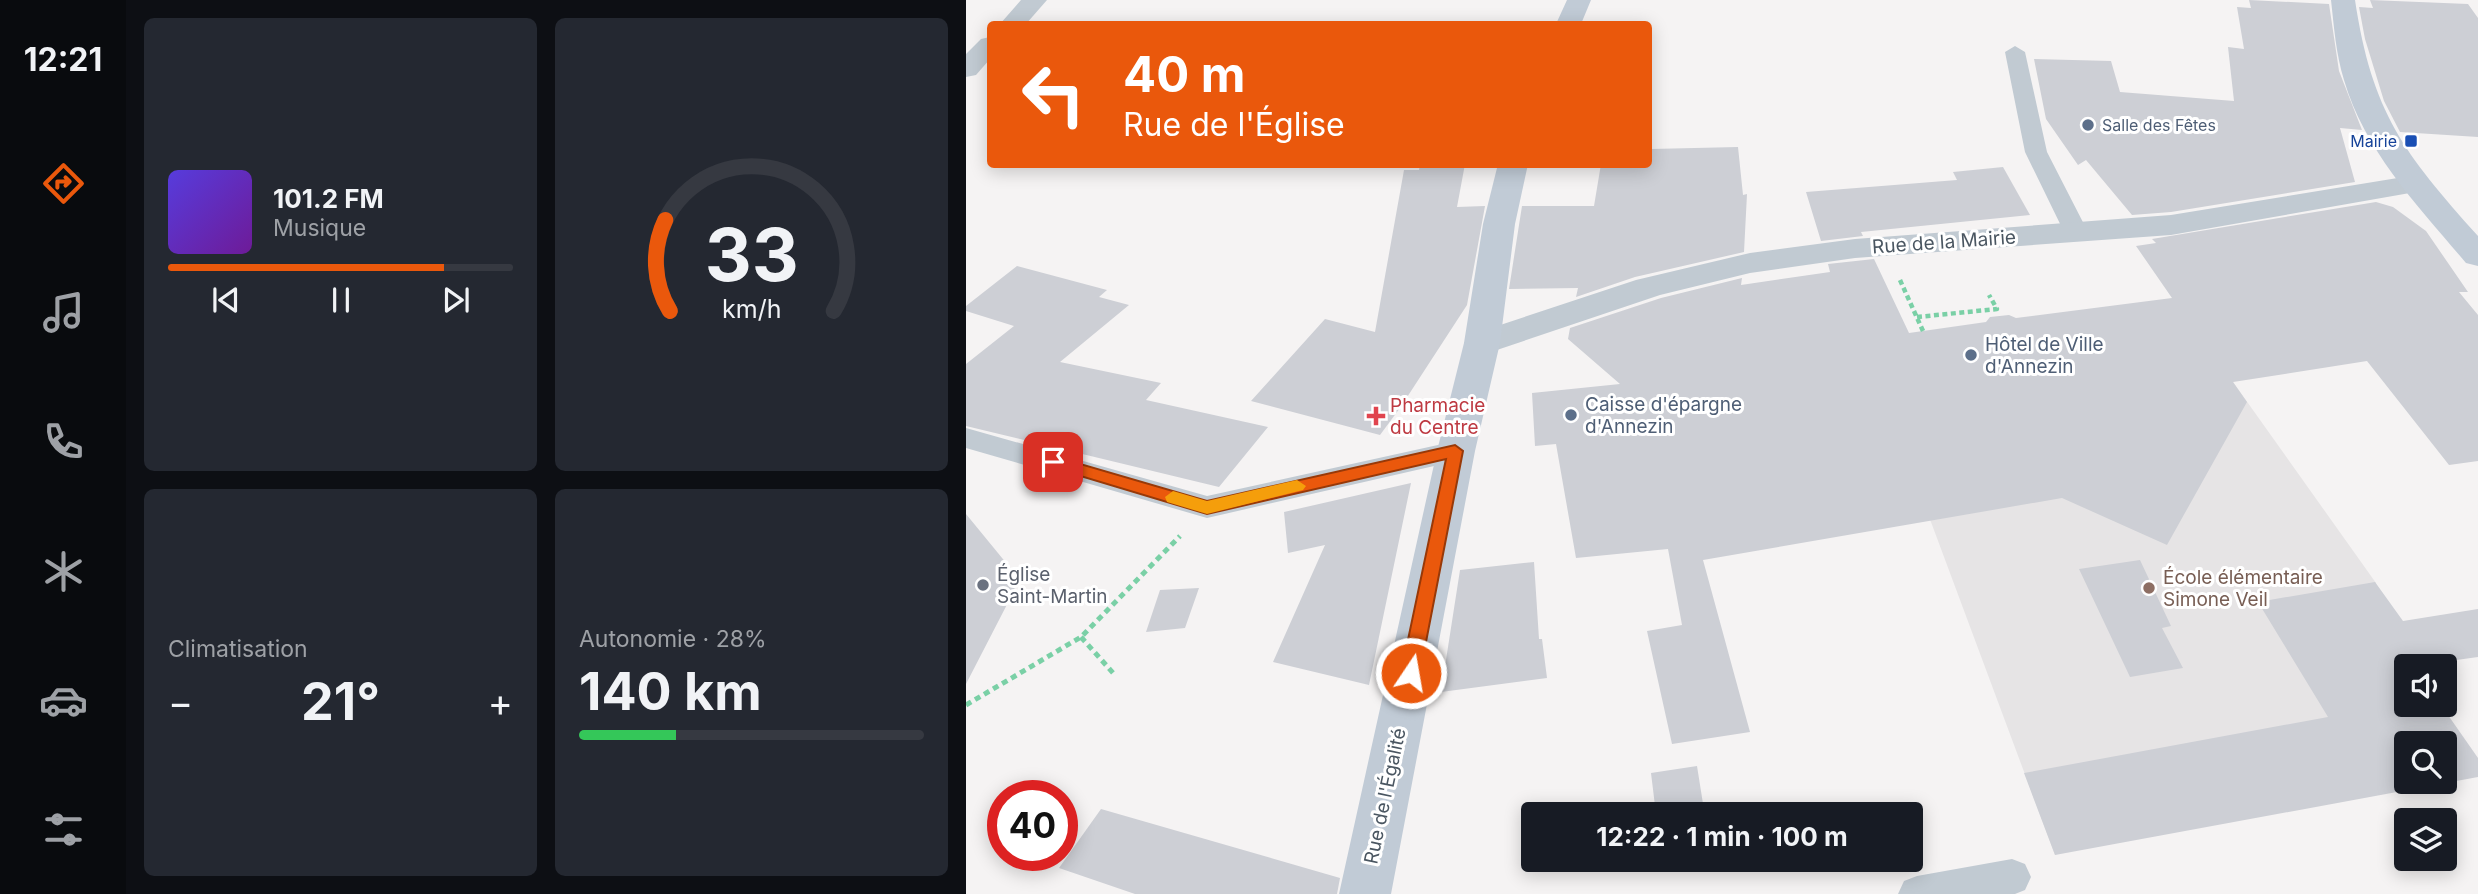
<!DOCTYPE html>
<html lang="fr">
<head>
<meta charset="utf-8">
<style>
  body { margin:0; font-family:Inter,sans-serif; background:#242831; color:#f1f3f6; height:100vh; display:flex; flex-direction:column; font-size:26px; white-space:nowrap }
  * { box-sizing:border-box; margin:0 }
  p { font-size:23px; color:#9ea1a6 }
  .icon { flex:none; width:38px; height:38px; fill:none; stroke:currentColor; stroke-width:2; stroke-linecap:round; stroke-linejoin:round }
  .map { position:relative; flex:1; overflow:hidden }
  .details { display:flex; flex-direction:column; gap:18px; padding:18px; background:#0d0f14; width:840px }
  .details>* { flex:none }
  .top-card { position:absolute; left:21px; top:21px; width:665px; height:147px; border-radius:7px; box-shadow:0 4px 18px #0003; background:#ea580c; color:#fff; overflow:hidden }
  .buttons { position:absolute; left:1428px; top:654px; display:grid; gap:14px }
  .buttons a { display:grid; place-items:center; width:63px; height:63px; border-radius:7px; background:#171b24; box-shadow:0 4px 18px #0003; font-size:35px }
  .speed { position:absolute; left:21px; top:780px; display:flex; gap:14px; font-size:35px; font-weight:700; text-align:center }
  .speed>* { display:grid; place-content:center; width:91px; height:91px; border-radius:50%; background:#171b24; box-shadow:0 4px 18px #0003; line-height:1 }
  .speed .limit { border:10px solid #d22; background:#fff; color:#111 }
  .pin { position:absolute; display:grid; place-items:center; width:60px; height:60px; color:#fff; margin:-30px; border-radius:14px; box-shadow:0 4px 10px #0006 }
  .me { position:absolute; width:77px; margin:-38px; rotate:12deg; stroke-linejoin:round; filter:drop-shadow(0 0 5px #0008) }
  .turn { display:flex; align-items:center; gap:24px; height:147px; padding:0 21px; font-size:32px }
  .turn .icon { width:91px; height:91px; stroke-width:2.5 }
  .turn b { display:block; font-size:49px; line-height:60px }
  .big { font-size:52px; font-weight:700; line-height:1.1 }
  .details .tile { flex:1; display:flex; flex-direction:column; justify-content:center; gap:10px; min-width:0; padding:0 24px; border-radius:10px; background:#242831 }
  .details .dial { align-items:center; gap:0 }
  .dial svg { height:182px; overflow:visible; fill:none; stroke:#363941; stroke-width:7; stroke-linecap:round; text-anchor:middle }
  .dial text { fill:#f1f3f6; stroke:none }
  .song { display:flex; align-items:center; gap:21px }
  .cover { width:84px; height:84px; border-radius:10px; background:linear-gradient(135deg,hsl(250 70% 55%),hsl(280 70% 35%)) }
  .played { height:7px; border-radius:4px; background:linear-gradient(90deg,#ea580c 80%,#363941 80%) }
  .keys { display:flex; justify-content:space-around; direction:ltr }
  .heat { display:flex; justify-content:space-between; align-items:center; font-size:38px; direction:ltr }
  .charge { height:10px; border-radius:5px; background:linear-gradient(90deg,#34c759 28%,#363941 0) }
  .details .tiles { flex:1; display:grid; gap:18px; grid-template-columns:repeat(2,1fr) }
  .trip { position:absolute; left:555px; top:802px; width:402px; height:70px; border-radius:7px; background:#171b24; box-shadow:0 4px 18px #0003; font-weight:700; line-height:70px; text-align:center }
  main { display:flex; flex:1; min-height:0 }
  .tabs { display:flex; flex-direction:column; width:126px; justify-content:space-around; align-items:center; background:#090b0e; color:#9ea1a6 }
  .tabs .icon { width:49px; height:49px }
  .tabs .selected { color:#ea580c }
  .tabs b { font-size:32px; color:#f1f3f6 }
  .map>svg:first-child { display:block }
  .education { fill:#e6e4e5 }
  .building { fill:#cdcfd5; fill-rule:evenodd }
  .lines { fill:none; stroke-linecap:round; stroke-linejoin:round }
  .path-far1 { stroke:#7ad0a6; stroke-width:4.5; stroke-dasharray:5 3.5; stroke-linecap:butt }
  .path { stroke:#7ad0a6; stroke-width:5; stroke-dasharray:6 4.5; stroke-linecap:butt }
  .lane { fill:#c1cad2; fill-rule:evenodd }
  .street { fill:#c1cad2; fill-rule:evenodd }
  .secondary { fill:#c1cbd6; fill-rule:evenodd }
  .route { fill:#ea580c; stroke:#983908; stroke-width:2 }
  .slow { fill:#f59e0b }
  .service-dot { fill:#5c6f8a; stroke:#fff; stroke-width:2.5 }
  .transit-dot { fill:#1a4fb4; stroke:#fff; stroke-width:2.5 }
  .health-dot { fill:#e0444e; stroke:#fff; stroke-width:2.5 }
  .worship-dot { fill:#6b7280; stroke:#fff; stroke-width:2.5 }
  .education-dot { fill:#8d6e63; stroke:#fff; stroke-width:2.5 }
  .labels { text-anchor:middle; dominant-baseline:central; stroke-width:6; stroke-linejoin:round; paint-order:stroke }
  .far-service-label { font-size:16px; fill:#4e5e75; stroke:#fff; text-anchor:start }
  .far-transit-label { font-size:16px; fill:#164399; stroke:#fff; text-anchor:end }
  .street-label { font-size:19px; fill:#4a5661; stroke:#fff }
  .service-label { font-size:19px; fill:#4e5e75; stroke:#fff; text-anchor:start }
  .health-label { font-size:19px; fill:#be3a42; stroke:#fff; text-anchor:start }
  .worship-label { font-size:19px; fill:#5b616d; stroke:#fff; text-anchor:start }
  .education-label { font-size:19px; fill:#785e54; stroke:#fff; text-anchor:start }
</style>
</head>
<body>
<main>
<nav class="tabs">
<b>12:21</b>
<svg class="icon selected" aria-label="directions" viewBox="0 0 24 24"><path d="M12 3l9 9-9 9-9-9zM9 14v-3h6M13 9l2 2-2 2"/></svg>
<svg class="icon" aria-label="music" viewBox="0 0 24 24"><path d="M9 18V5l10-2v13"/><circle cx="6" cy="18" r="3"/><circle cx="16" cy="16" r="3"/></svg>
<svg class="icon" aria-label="phone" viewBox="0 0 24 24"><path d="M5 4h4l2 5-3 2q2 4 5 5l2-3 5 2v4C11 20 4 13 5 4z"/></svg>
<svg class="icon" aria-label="climate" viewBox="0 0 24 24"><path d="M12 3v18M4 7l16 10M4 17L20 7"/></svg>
<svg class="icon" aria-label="car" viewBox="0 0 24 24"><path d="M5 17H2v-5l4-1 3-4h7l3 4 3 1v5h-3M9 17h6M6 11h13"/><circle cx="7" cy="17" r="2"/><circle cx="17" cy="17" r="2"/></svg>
<svg class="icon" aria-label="filters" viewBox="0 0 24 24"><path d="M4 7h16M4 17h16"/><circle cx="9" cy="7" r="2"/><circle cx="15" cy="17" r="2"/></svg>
</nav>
<section class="details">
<div class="tiles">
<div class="tile">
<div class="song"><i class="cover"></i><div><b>101.2 FM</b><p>Musique</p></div></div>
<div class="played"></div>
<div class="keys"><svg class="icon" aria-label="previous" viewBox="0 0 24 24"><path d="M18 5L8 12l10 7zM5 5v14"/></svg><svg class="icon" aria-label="pause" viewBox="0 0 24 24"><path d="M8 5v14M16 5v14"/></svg><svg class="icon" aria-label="next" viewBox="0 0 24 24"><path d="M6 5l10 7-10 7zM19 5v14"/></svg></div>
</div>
<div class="tile dial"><svg viewBox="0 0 100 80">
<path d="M14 69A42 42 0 1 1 86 69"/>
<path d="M14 69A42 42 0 0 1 12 29" stroke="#ea580c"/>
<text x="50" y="56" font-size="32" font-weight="700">33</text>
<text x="50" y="72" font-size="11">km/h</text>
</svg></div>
<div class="tile"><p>Climatisation</p>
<div class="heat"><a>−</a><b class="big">21°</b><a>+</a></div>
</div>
<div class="tile"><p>Autonomie · 28%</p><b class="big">140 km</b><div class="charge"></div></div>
</div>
</section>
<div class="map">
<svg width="1512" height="894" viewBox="0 0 1512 894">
  <rect width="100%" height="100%" fill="#f5f3f3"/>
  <path class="education" d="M1225,323L1410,583L1438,736L1089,855L965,522L921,416Z"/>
  <path class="building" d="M1283,0L1363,4L1373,71L1396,130L1374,128L1389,182L1205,212L1166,215L1120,160L1112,165L1080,119L1068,59L1145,61L1154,92L1268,101L1262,47L1278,49L1271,7L1285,8Z
    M1404,0L1502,4L1512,18V137L1434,132L1418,101L1399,39L1393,7L1407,8Z
    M772,147L777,195L781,194L778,252L669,277L610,297L612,288L543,289L556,206H628L635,164H684L685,149Z
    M454,164H499L491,207L519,206L501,305L434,408L414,435L285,401L359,319L409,332L438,170H453Z
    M1037,167L1064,215L895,232L897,236L855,241L840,192L991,180L987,172Z
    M1410,202L1427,207L1460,231L1502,292H1493L1512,315V461L1483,465L1401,361L1267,382L1281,402L1201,545L1096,498L737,560L784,732L706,744L681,631L716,625L702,549L610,558L590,444L569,446L566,393L654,384L602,339L604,328L695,298L776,278L775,285L864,272L862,264L908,259L943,333L1020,322L1024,317L1043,315L1050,318L1206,298L1170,246L1190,243L1186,239Z
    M51,266L141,290L133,297L163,305L94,362L195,383L180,400L302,427L253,487L0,426V364L48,326L0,311V306Z
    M445,483L403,685L307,662L359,545L322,553L318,512Z
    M0,514L50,575L41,581L49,589L0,684Z
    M1174,560L1205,626L1196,628L1217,668L1164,677L1113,569Z
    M568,562L573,639H576L581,678L475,692L494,570Z
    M1409,582L1437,621L1512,609V657L1440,667V705H1475L1512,758V777L1089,855L1058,773L1362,717L1292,602ZM1440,744H1479V782H1440Z
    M233,588L219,628L180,632L194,590Z
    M731,766L738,810L690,814L685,773Z
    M135,809L374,878L371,894H169L93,868Z"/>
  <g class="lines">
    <path class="path-far1" d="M934,280L957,331
      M951,317L1031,309L1023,295"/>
    <path class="path" d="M115,637L148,674
      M0,705L115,637L214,536"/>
    <path class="lane" d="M1049,46L1059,52L1081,152L1123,234L1119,239H1103L1099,234L1059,152L1039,52Z
      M0,428L241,496L490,441L500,444L504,451L500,458L490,461L241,518L0,448Z
      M1046,859L1059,864L1065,877L1059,890L1049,894H932L938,881L951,876Z"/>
    <path class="street" d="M55,0H81L60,24H34Z
      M24,37V59L10,75L0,77V54L15,39Z
      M1450,175L1461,178L1465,184L1461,190L1205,235L889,258L784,273L694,295L516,355L504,351L498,343L504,335L670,280L784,253L889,239L1205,215Z"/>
    <path class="secondary" d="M601,0H625L615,24H590Z
      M1365,0H1389C1406,113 1438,153 1512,236V266L1500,263C1453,207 1399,152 1378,80C1370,54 1368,27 1365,0Z
      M532,164H562L549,224L534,343L509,451L425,894H373L471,451L498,343L517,224Z"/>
  </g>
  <path class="route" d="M489,445L497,451L454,673L451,678H438L435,673L480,459L241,514L81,466L79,462L87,456L241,501Z"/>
  <path class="slow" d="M331,480L340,486L337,490L241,514L201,502L199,497L207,491L241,501Z"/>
  <g class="service-dot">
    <circle cx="1122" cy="125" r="7"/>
    <circle cx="1005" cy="355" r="7"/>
    <circle cx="605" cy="415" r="7"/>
  </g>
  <rect class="transit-dot" x="1438" y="134" width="14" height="14" rx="3.5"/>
  <path class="health-dot" d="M406.5 405.5h7v7h7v7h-7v7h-7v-7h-7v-7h7z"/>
  <circle class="worship-dot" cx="17" cy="585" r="7"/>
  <circle class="education-dot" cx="1183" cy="588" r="7"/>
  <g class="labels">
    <g class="far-service-label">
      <text x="1136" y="125">Salle des Fêtes</text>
    </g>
    <g class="far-transit-label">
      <text x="1431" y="141">Mairie</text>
    </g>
    <g class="street-label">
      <text transform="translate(978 242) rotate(-4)">Rue de la Mairie</text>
      <text transform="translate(419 796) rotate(-78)">Rue de l'Égalité</text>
    </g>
    <g class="service-label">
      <text x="1019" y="344">Hôtel de Ville<tspan x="1019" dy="22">d'Annezin</tspan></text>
      <text x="619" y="404">Caisse d'épargne<tspan x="619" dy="22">d'Annezin</tspan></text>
    </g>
    <g class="health-label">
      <text x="424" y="405">Pharmacie<tspan x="424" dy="22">du Centre</tspan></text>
    </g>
    <g class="worship-label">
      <text x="31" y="574">Église<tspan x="31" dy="22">Saint-Martin</tspan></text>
    </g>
    <g class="education-label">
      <text x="1197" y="577">École élémentaire<tspan x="1197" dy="22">Simone Veil</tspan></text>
    </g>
  </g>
</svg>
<div class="buttons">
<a><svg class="icon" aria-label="sound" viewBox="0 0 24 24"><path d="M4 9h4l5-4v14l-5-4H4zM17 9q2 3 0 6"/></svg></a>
<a><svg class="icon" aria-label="search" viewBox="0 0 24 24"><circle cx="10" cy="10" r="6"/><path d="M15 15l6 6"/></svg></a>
<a><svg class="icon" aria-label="layers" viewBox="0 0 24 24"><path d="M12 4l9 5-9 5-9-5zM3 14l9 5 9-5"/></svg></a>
</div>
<div class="speed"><div class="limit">40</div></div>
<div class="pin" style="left:87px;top:462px;background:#d93025"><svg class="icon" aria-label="arrive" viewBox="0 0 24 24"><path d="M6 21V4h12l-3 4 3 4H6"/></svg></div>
<svg class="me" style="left:445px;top:673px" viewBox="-20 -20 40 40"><circle r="17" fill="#ea580c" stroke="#fff" stroke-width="3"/><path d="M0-11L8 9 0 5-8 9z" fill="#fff"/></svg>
<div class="trip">12:22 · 1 min · 100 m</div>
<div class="top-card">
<div class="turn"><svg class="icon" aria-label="left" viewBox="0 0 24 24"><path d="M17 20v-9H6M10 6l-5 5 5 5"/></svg><div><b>40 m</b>Rue de l'Église</div></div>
</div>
</div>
</main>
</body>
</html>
